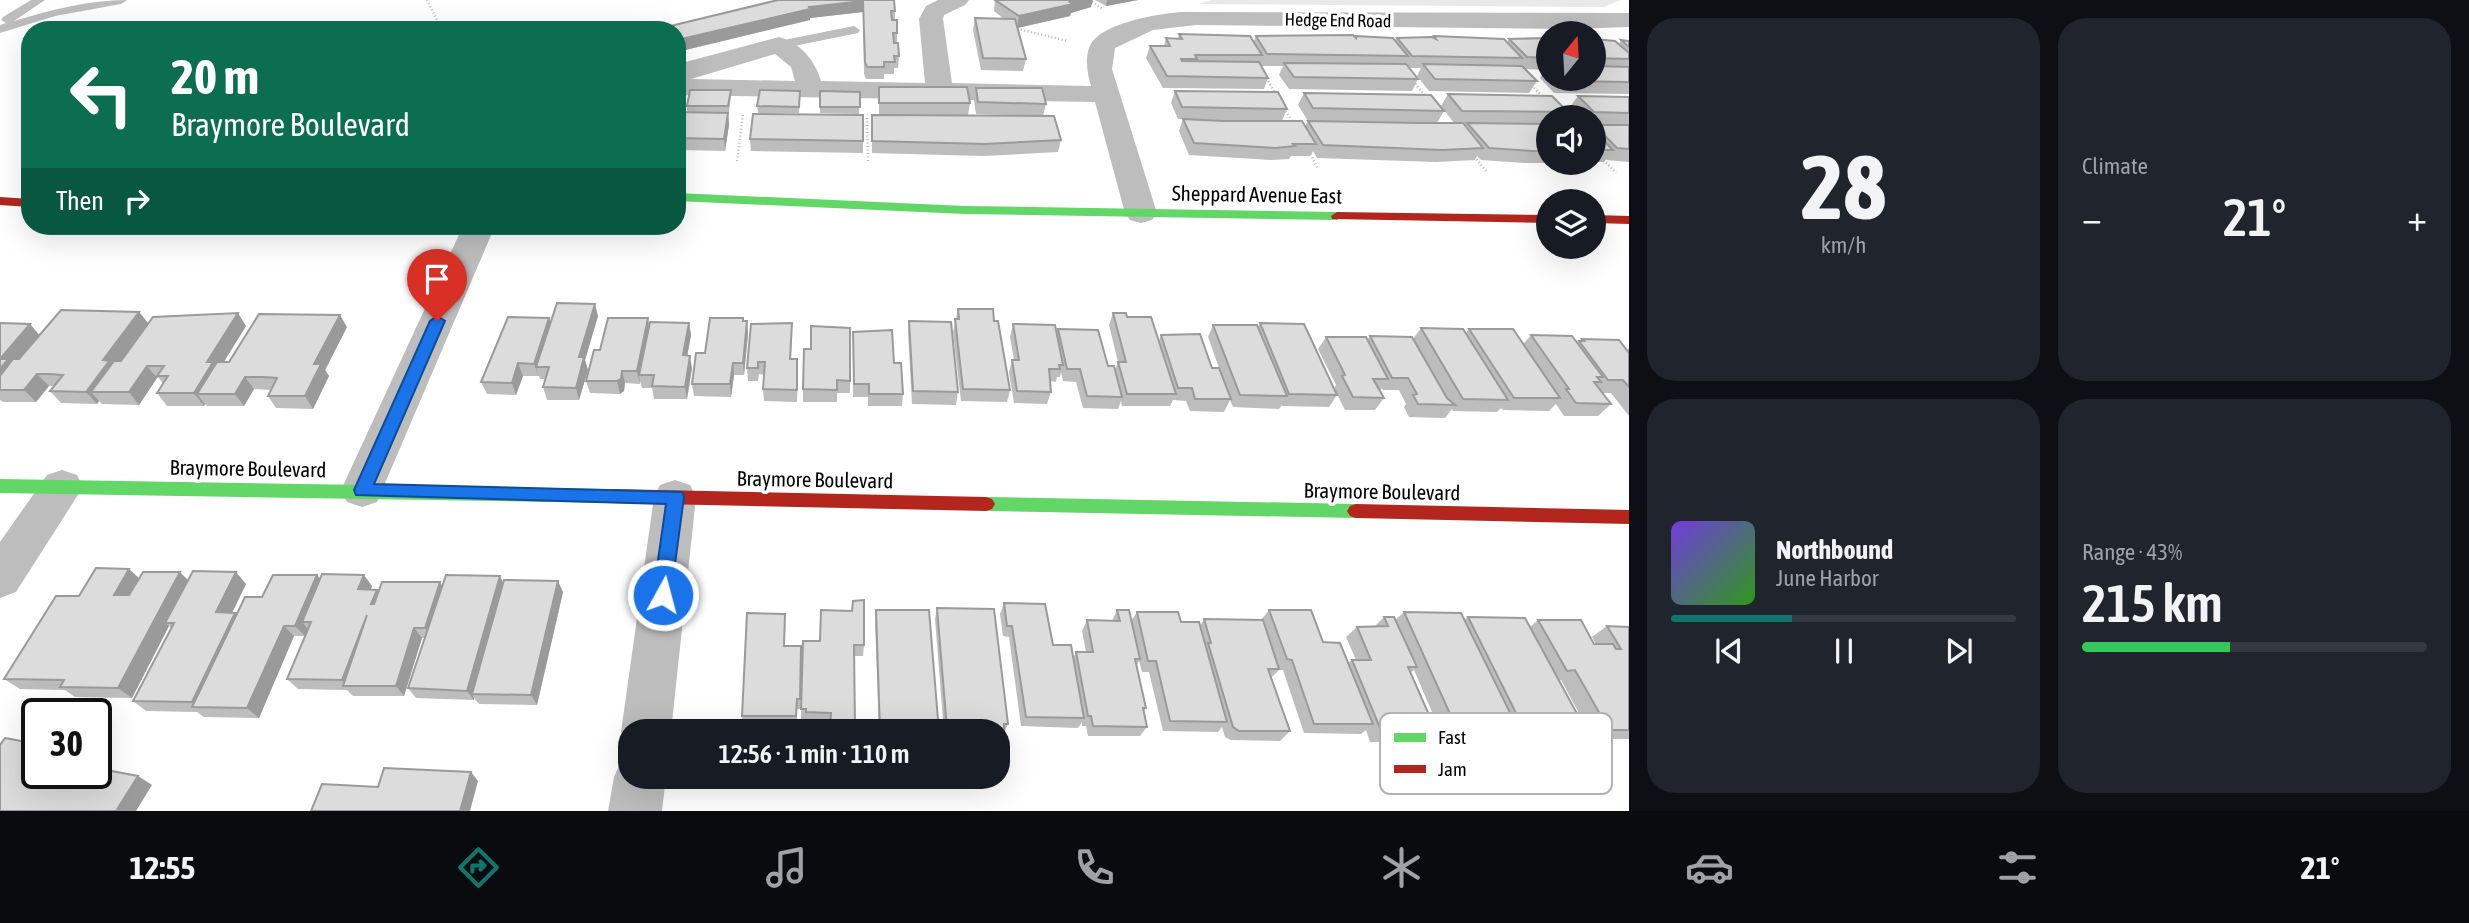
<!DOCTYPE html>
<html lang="en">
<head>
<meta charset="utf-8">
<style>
  body { margin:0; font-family:"Asap Condensed",sans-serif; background:#20242c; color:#f1f3f6; height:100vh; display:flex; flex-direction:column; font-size:26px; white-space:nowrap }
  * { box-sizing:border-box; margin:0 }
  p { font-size:23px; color:#9ea1a6 }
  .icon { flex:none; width:38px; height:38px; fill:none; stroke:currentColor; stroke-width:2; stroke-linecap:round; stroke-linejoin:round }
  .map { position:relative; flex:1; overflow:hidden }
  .sheet { display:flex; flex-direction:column; gap:18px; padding:18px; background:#0d0f14; width:840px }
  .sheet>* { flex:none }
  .top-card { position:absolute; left:21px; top:21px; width:665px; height:214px; border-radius:28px; box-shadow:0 7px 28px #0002; background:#0b6e4f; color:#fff; overflow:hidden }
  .needle { width:46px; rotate:18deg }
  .buttons { position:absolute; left:1536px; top:21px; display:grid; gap:14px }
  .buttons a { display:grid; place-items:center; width:70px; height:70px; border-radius:50%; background:#171b24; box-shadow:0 7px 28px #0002; font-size:35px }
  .speed { position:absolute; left:21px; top:698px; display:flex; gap:14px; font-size:35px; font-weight:700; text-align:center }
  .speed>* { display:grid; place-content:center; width:91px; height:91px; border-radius:50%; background:#171b24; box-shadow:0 7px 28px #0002; line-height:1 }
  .speed .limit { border:4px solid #111; border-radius:10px; background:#fff; color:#111 }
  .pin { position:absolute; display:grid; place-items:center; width:60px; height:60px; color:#fff; margin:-72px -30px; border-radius:50% 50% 50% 0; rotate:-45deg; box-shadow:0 0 7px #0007 }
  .pin .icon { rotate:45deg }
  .me { position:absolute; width:77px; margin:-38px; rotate:7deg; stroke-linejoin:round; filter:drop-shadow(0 0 5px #0008) }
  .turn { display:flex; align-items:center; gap:24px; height:147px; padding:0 35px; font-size:32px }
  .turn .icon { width:91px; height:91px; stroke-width:2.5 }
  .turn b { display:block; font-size:49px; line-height:60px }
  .then { display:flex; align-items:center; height:66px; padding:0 35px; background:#0003; gap:14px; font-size:26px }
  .big { font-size:52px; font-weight:600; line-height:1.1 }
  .sheet .tile { flex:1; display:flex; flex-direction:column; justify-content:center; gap:10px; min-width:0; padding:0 24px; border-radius:28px; background:#20242c }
  .sheet .dial { align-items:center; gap:0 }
  .dial b { font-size:91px; line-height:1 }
  .song { display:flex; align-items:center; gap:21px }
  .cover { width:84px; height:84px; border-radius:10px; background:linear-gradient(135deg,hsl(260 70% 55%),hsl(110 70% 35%)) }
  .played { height:7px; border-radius:4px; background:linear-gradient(90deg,#0f766e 35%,#363941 35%) }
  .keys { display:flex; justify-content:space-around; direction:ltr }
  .heat { display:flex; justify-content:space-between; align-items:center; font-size:38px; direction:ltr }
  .charge { height:10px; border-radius:5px; background:linear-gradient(90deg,#34c759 43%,#363941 0) }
  .sheet .tiles { flex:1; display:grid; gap:18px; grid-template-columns:repeat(2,1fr) }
  .trip { position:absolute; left:618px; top:719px; width:392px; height:70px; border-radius:28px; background:#171b24; box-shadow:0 7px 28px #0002; font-weight:600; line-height:70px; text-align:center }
  .tabs { display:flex; height:112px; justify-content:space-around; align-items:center; background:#090b0e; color:#9ea1a6 }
  .tabs .icon { width:49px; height:49px }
  .tabs .current { color:#0f766e }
  .tabs b { font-size:32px; color:#f1f3f6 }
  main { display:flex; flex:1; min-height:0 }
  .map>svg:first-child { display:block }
  .green { fill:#e9e9e9 }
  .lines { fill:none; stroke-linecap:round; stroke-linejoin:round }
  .path { stroke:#b8b8b8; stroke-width:2.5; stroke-dasharray:1 2.5; stroke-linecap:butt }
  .lane { fill:#bdbdbd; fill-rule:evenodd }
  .street { fill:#bdbdbd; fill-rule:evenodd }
  .fast { fill:#63d668; fill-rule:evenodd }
  .jam { fill:#b3261e; fill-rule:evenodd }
  .wall { fill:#bdbdbd; fill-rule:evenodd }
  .shaded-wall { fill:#9a9a9a }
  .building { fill:#dcdcdc; stroke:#9a9a9a; stroke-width:2 }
  .route { fill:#1a73e8; stroke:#114b97; stroke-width:2 }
  .labels { text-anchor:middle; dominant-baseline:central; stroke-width:7; stroke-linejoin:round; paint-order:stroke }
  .far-street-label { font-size:18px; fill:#000; stroke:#fff }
  .street-label { font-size:21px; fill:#000; stroke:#fff }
  .key { fill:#fff; stroke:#b2b2b2; stroke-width:2 }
  .key-label { font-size:19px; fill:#000 }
</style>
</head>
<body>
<main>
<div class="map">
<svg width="1629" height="811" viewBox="0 0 1629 811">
  <rect width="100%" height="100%" fill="#fff"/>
  <path class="green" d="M1211,0H1621L1604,7H1578L1198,4Z"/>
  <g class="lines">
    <path class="path" d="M427,0L442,30
      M1089,0L1103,9
      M1014,28L1068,41
      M587,30L612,24
      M1265,75L1276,95
      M1413,81L1427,98
      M1529,83L1545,99
      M1284,108L1294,125
      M867,118L868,163
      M1594,150L1616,173
      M1309,151L1318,169
      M1472,154L1486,171
      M737,161L743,114"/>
    <path class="lane" d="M31,0H45L14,21C51,10 88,0 127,0L121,4L55,16L0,33V25L6,23L1,20L3,17Z
      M854,26L860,30L858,33L779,49L773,45L779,41Z"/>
    <path class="street" d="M938,0H969L965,5L944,15L943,19L952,83L1091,86C1087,73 1084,54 1092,42C1107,22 1158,14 1181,12L1629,13V27L1573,29L1196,25L1153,30L1115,48L1112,69L1157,213L1152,220L1141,223L1130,220L1125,213L1095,102L677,95L678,64L779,37C801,43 815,61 821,81L925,83L919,19L926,6ZM775,54L791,67L795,81L691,79Z
      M463,226H495L377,502L362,507L347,502L341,490Z
      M62,470L77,475L83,487L16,592L0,598V542L47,475Z
      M675,480L690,485L696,497L671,732H630V751L621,732L654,497L660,485Z
      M630,755V777H666L662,811H608L614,777L622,759Z"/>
    <path class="fast" d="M677,193L965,206L1337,212L1343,216L1337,220L965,214L677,201Z
      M0,479L612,489L618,491L621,496L618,501L612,503L0,493Z
      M986,497L1356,504L1362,506L1365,511L1362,516L1356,518L986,511L980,509L977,504L980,499Z"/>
    <path class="jam" d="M0,197L30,199V207L0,205Z
      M1337,212L1549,215V223L1332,219L1331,216Z
      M1594,215L1629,216V224L1594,223Z
      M612,489L986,497L992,499L995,504L992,509L986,511L612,503L606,501L603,496L606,491Z
      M1356,504L1629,510V524L1356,518L1350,516L1347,511L1350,506Z"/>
  </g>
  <path class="wall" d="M778,0L895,11V20L897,33V43L899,56L898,68H894V74H884V79H866L864,74L863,12L810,18V20L677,52V30Z
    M995,0L1091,7L1071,13L1070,16L1018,28L1026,59L1023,71L981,70L973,30L975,18L1004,19L994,11Z
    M1095,0H1138L1106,6Z
    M1179,34L1254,41L1256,36L1355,38L1395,41L1397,38L1433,37L1434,36L1507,42L1509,39L1549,38V79H1594V39L1619,44L1621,40L1629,41V94L1554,93L1540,78L1545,70L1526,69L1537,81L1529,93L1429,91L1417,76L1421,68H1409L1418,79L1412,91L1289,89L1279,75L1283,66H1262L1260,62L1268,78L1264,89L1163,88L1146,58L1150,46H1164L1166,38L1178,39Z
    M879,87L970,103L968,115H879L1061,140L1058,152L983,156L872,153V115H879Z
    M976,88L1046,104L1043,116L976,114L974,100Z
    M800,91L799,113H758L757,106Z
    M820,91L860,92L859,114L820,113Z
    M1175,91L1287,109L1282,121L1305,126L1308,121L1454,123L1441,106L1448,94L1568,112L1564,117H1549V163H1559H1524L1481,160L1477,156L1475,160L1436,162L1317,158L1313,151L1310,156H1291L1289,159L1271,160L1189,155L1179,131L1183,119H1178L1171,103ZM1196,120L1274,121H1223Z
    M1304,93L1444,111L1437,123L1308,121L1298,105Z
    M731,96L729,112H687V106Z
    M1578,96L1629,97V162L1607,160L1606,159L1604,162H1594V117H1579L1569,108Z
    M677,112L728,113L729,125L725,151L677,150Z
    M750,139L863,141V153L751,151Z
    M958,309L994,321L1010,390L1007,402L961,401L953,332Z
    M139,312L148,323L246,326L223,362H229L347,327L325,370L329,376L313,409L276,408L268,396L271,390L254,389L244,406H207L205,404L204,406H167L157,393L163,384L159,378H157L139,405L102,404L99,401L97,404L61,403L50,391L54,386H49L36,402H3L0,400V323L40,335Z
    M1113,313L1127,317L1159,341L1161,335L1212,368H1219L1208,337L1213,325L1258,328L1260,323L1337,395L1329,407L1282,406V405L1279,409L1233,407L1230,400L1224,412L1190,411L1186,401L1173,400L1170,406H1122L1121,401L1118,409L1083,408L1076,382L1063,381L1061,372L1060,377H1057L1056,382L1050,381L1051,392L1047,404L1014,403L1009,372L1012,360H1014L1010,337L1013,324L1057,333L1058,329L1115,370L1118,362L1109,325Z
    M598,316L585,360L588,370L579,400H547L543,387L545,379H540L539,376H523L516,395L487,394L481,382L549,318L551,322Z
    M743,321H747L748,334L744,375H734L731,397L694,396L692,384L705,353Z
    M909,321L958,392L956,405L912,404L908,333Z
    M689,323L691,335L687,356L692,368L687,399H654L652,388H642L640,381V384L625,383L624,391L620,394L590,393L586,381L600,350L649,326Z
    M1421,328L1466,333L1469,329L1523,344L1531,335L1577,343L1582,339L1627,350L1629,348V416L1611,393H1602L1611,404L1598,416H1564L1556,404L1549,411L1503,410L1501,408L1497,412L1453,411L1452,409L1445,418L1409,417L1404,407L1406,404L1399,390H1383L1382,388L1380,391L1384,398L1375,410H1345L1334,388L1336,385L1318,349L1326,337L1367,340L1370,336L1413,339Z
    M853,332L894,363L903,394L902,406H868V397H853Z
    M792,335L791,359L798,372L797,402L764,401L763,389L764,375L759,374L758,381H748L747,368Z
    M811,349L850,381V393H837V402H803V389Z
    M317,575L320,579L372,586L371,589L379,592L503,582L563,592L537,705L479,704L474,698V700L416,698L408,688L425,638H422L404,696H353L347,690L298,689L287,679L305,636H294L259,718L204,717L197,712L146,711L133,701L171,628L169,626L132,698L75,697L65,690L20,689L4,679L79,596L139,578L246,584L232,613L237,614L262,597Z
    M1004,603L1053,645L1073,658L1076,652H1086L1082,631L1087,620L1112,621L1117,610L1131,621L1137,612L1200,626L1204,619L1261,620L1269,610L1323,642L1348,663L1352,660H1356L1346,637L1357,627H1374L1384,617L1395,620L1404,612L1464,620L1468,617L1530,627L1538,620L1594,644H1596L1592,637L1607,626L1629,627V739H1593L1561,680H1559L1593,743L1577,752L1515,750L1512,744L1507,747L1446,745L1414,670L1410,673L1437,733L1424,742H1370L1366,730L1361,734L1304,733L1283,670H1279L1271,678L1290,731L1280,741L1231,740L1225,737L1222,727L1218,732L1163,731L1149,672H1142L1139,661L1137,665L1146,708L1144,712L1147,727L1140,736H1088L1086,726H1082V722L1078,728L1021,726L1009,637L1003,636L1000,614Z
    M937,608L1008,724L1004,733H1003L1000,739H998V732H944L935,619Z
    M876,610L939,732H879L875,621Z
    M785,614V646H801L800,709H797V726H743L742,716Z
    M803,641L864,645L863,656H854L855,732H830V723L806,722V719H801Z"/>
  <path class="shaded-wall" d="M1079,0H1093L1091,7L1071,13L1070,16L1017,28L1019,16Z
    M1107,0H1138L1106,6Z
    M863,1V12L810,18V20L677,52V40L809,7Z
    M681,90V96L678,111L677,103Z
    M728,113L729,125L725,151L724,139Z
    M595,304L598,316L585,360L588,370L579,400L576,388L579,357Z
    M139,312L149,324L116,369L91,392L99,401L97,404L86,392L103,360Z
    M238,313L246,326L219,370L197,394L205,404L204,406L194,393L207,362Z
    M340,315L347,327L325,370L329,376L313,409L305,396L314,364Z
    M549,318L553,331L536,367L539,376L534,364Z
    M648,318L650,331L639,375L640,384L637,371Z
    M747,321L748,334L744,375L743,363Z
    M689,323L691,335L685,368L683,355Z
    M30,324L41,337L0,390V359Z
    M690,356L692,368L687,399L685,387Z
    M518,363L523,376L516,395L512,383Z
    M733,363L734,375L731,397L730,384Z
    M147,366L157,378L139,405L129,392Z
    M622,371L625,383L624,391L620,394L617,381Z
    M37,374L49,386L36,402L24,390Z
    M245,377L254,389L244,406L235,394Z
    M129,569L141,580L127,606L114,595Z
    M180,572L192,584L165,623L169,626L132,698L118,688Z
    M236,572L246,584L227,623L216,612Z
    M317,575L326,586L302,622L308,629L305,636L295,626Z
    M364,575L372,586L366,600L358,589Z
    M500,576L506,588L472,694L474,698V700L467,691Z
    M558,581L563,592L537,705L531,695Z
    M440,582L446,593L433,639L425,628Z
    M377,590L385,601L371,604Z
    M235,613L246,623L198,707L192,702Z
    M367,615L348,686L342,680Z
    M284,626L294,636L259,718L247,708Z
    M414,628L422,638L404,696L396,686Z
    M471,772L478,781L470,811H460Z
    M138,776L152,785L136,811H116Z"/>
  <path class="building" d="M778,0H894L895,11H891L892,20H897V33H893L894,43H898L899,56H894L895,62H884V67H867L865,62L863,1L809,7L810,9L677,40V30H654Z
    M995,0H1079L1070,2L1073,4L1019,16Z
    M975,18L1015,19L1026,59L983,58Z
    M1179,34L1250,36L1262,55H1195L1197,59H1181L1182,61L1259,62L1268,78L1167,76L1150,46H1170L1166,38L1182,39Z
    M1353,35L1356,38V36L1393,38L1408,56L1267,54L1256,36Z
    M1434,36L1504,39L1522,58L1412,56L1397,38L1432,37L1436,39Z
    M1549,38V58L1527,57L1509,39Z
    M1594,39L1615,41L1629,53V59L1594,58Z
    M1621,40L1629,41V47Z
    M1284,63L1406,64L1418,79L1294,77Z
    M1423,64L1522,66L1537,81L1435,79Z
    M1594,66L1629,67V82L1562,81L1560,79H1594Z
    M879,87H967L970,103H879Z
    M976,88H1042L1046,104L978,102Z
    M677,89L681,90L677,103Z
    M690,90H731L728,106H687Z
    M760,90L800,91L799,107L757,106Z
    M820,91L860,92V107H820Z
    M1175,91L1278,92L1287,109L1182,107Z
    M1304,93L1431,95L1444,111L1313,108Z
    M1448,94L1552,96L1568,112L1462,111Z
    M1578,96L1629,97V113L1594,112Z
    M677,112L728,113L724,139L677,138Z
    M753,114L863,115V141L750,139Z
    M872,115L1054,116L1061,140L985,144L872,141Z
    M1183,119L1223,121H1302L1316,144H1293L1295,146L1276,148L1194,143Z
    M1308,121L1420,123H1463L1483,148L1443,150L1323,145Z
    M1467,123L1549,124V151H1532L1489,148Z
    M1594,125H1629V149L1617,148Z
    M1594,131L1613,150H1594Z
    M557,303L595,304L579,357H584L576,388L543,387L549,367H536Z
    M958,309H993L994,321H998L1010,390L963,389L955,319H959Z
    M61,310L139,312L103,360L109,361L86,392L50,391L63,375L50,374H37L24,390H0V376L13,359H19Z
    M238,313L207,362H213L194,393H157L168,376H157L164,366H147L129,392H91L114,361H121L153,317Z
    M1113,313H1126L1127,317H1151L1176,394H1127L1118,362H1126Z
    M259,314L340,315L314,364H321L305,396H268L277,378L263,377H245L235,394H197L217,362H229Z
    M508,317L549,318L534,364L518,363L512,383L481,382Z
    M608,318H648L637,371H622L621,379L617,381H586L594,350H600Z
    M710,318H743V321H747L743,363H733L730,384H692L696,353H705Z
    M909,321L951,322L958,392L913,391Z
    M650,322L689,323L683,355L690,356L685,387L652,386L654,375H639Z
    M0,323L30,324L0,359Z
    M792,323L790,359H797V390L763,389L765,362H758V368H747L751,324Z
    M1260,323L1304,324L1337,395L1289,394Z
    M1013,324L1055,325L1063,365H1059L1060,369H1049L1051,392L1017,391L1012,360H1019Z
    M1213,325H1257L1287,396L1240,395Z
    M811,326L850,328V381L837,380V390L803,389L804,349H811Z
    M1421,328L1463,329L1508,400L1463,399Z
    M1058,329L1098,330L1108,366H1114L1122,397L1087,396L1080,369H1067Z
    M1469,329H1513L1560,398H1514Z
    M892,330L894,363H901L903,394H869V384H854L853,332Z
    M1200,334L1212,368H1219L1231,399H1195L1192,388H1178L1161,335Z
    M1531,335L1572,336L1603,377H1597L1601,382H1594L1611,404L1576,403L1566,389H1569Z
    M1370,336L1412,337L1447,398L1455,405L1418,404L1413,395L1417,394L1408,378H1392Z
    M1326,337H1366L1388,379H1373L1384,398L1353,397L1342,376L1345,375Z
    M1582,339L1619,340L1629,353V387L1623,380H1608L1579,341H1584Z
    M0,359H8L0,369Z
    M96,568L129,569L114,595H129L143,572H180L118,688L60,687L64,680L4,679L56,596H79Z
    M193,571L236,572L216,612L235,613L192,702L133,701L174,623H165Z
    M322,574L364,575L358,589L377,590L371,604H374L382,582H440L425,628H414L396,686H343L367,615L342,680L287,679L311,622H302Z
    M273,575H317L295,626H284L247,708L192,707L245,597H262Z
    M446,575L500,576L467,691L408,688Z
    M504,580L558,581L531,695L472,694Z
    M864,600V645H854L855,729H830L831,713L806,712V709H801L803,641H820L821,610L852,611L853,601Z
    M1004,603L1045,604L1053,645H1071L1084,718L1026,717L1012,626H1007Z
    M937,608L994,609L1008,724H1004V730L947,729Z
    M876,610H929L939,732L880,731Z
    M1117,610H1129L1140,659H1135L1146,708H1143L1147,727L1093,726L1091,716H1088L1076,652H1093L1087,620L1120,621Z
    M1269,610H1311L1323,642L1340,643L1373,724H1314L1292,660L1287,659Z
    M1137,612H1178L1181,622H1199L1227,722L1170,721L1156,661H1148Z
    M1404,612L1461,613L1522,737L1460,736Z
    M747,613L785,614L784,646H801L800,699H797L796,716H742Z
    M1384,617H1394L1417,667H1408L1437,733H1382L1352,660H1371L1357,627L1388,626Z
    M1468,617L1525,618L1593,743L1530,741Z
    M1204,619L1263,620L1279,669H1268L1290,731H1239L1233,727L1208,643H1211Z
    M1538,620H1581L1594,644H1613L1616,649H1621L1607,626L1629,627V730H1609L1575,670L1567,671Z
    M5,738L37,744V774H96V768L138,776L116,811H0V745Z
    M384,768L471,772L460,811H311L322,784L378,787Z"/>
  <path class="route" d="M437,316L445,321L374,484L682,492L684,497L670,601L663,603L656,601L653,595L666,504L356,495L354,490L430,321Z"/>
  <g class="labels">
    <g class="far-street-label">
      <text transform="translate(1338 20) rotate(1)">Hedge End Road</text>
    </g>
    <g class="street-label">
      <text transform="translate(1257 194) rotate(1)">Sheppard Avenue East</text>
      <text transform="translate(248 468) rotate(1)">Braymore Boulevard</text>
      <text transform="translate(815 479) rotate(1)">Braymore Boulevard</text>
      <text transform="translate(1382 491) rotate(1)">Braymore Boulevard</text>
    </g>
  </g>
  <rect x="1380" y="713" width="232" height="81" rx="10" class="key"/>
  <rect x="1394" y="733" width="32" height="9" fill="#63d668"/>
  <rect x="1394" y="765" width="32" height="8" fill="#b3261e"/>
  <g class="key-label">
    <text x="1438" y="744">Fast</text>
    <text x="1438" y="776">Jam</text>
  </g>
</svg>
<div class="buttons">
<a><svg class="needle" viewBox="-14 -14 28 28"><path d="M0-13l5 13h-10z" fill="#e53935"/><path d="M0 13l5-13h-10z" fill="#9ea1a6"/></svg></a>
<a><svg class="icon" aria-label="sound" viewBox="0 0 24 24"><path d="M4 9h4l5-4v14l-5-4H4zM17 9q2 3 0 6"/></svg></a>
<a><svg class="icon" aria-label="layers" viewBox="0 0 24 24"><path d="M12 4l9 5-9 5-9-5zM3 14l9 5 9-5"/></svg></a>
</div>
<div class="speed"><div class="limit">30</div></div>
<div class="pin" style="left:437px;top:321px;background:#d93025"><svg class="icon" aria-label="arrive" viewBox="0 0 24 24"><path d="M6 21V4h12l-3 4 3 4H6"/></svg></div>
<svg class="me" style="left:663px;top:595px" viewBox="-20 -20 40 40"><circle r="17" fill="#1a73e8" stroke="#fff" stroke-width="3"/><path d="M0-11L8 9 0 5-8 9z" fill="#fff"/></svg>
<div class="trip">12:56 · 1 min · 110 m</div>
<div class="top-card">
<div class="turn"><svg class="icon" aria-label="left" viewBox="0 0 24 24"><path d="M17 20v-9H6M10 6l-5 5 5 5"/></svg><div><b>20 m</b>Braymore Boulevard</div></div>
<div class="then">Then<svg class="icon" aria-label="right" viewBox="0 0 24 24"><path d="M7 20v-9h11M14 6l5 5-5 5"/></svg></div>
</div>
</div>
<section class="sheet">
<div class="tiles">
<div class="tile dial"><b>28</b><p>km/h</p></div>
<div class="tile"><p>Climate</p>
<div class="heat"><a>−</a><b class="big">21°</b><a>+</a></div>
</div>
<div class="tile">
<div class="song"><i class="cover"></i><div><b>Northbound</b><p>June Harbor</p></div></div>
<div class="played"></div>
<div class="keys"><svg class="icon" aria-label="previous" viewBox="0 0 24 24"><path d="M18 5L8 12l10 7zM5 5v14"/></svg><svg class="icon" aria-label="pause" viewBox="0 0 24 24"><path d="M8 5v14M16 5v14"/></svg><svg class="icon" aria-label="next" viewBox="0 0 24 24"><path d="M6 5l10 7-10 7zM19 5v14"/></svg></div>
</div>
<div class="tile"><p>Range · 43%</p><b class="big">215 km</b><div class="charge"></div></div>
</div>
</section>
</main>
<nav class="tabs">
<b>12:55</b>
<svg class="icon current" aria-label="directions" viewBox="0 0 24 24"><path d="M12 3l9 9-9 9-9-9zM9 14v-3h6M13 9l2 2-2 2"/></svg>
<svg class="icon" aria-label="music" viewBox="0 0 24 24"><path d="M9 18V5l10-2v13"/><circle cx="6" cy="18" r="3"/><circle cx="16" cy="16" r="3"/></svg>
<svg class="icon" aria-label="phone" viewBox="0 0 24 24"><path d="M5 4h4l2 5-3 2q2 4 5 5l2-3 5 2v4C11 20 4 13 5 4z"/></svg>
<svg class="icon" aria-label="climate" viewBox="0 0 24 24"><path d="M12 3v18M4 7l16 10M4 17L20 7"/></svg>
<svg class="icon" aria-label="car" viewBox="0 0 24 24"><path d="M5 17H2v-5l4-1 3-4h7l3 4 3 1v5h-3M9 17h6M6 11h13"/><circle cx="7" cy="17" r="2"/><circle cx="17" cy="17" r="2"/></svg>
<svg class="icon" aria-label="filters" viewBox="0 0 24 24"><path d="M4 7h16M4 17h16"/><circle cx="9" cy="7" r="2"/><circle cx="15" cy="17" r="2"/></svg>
<b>21°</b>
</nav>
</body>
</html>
